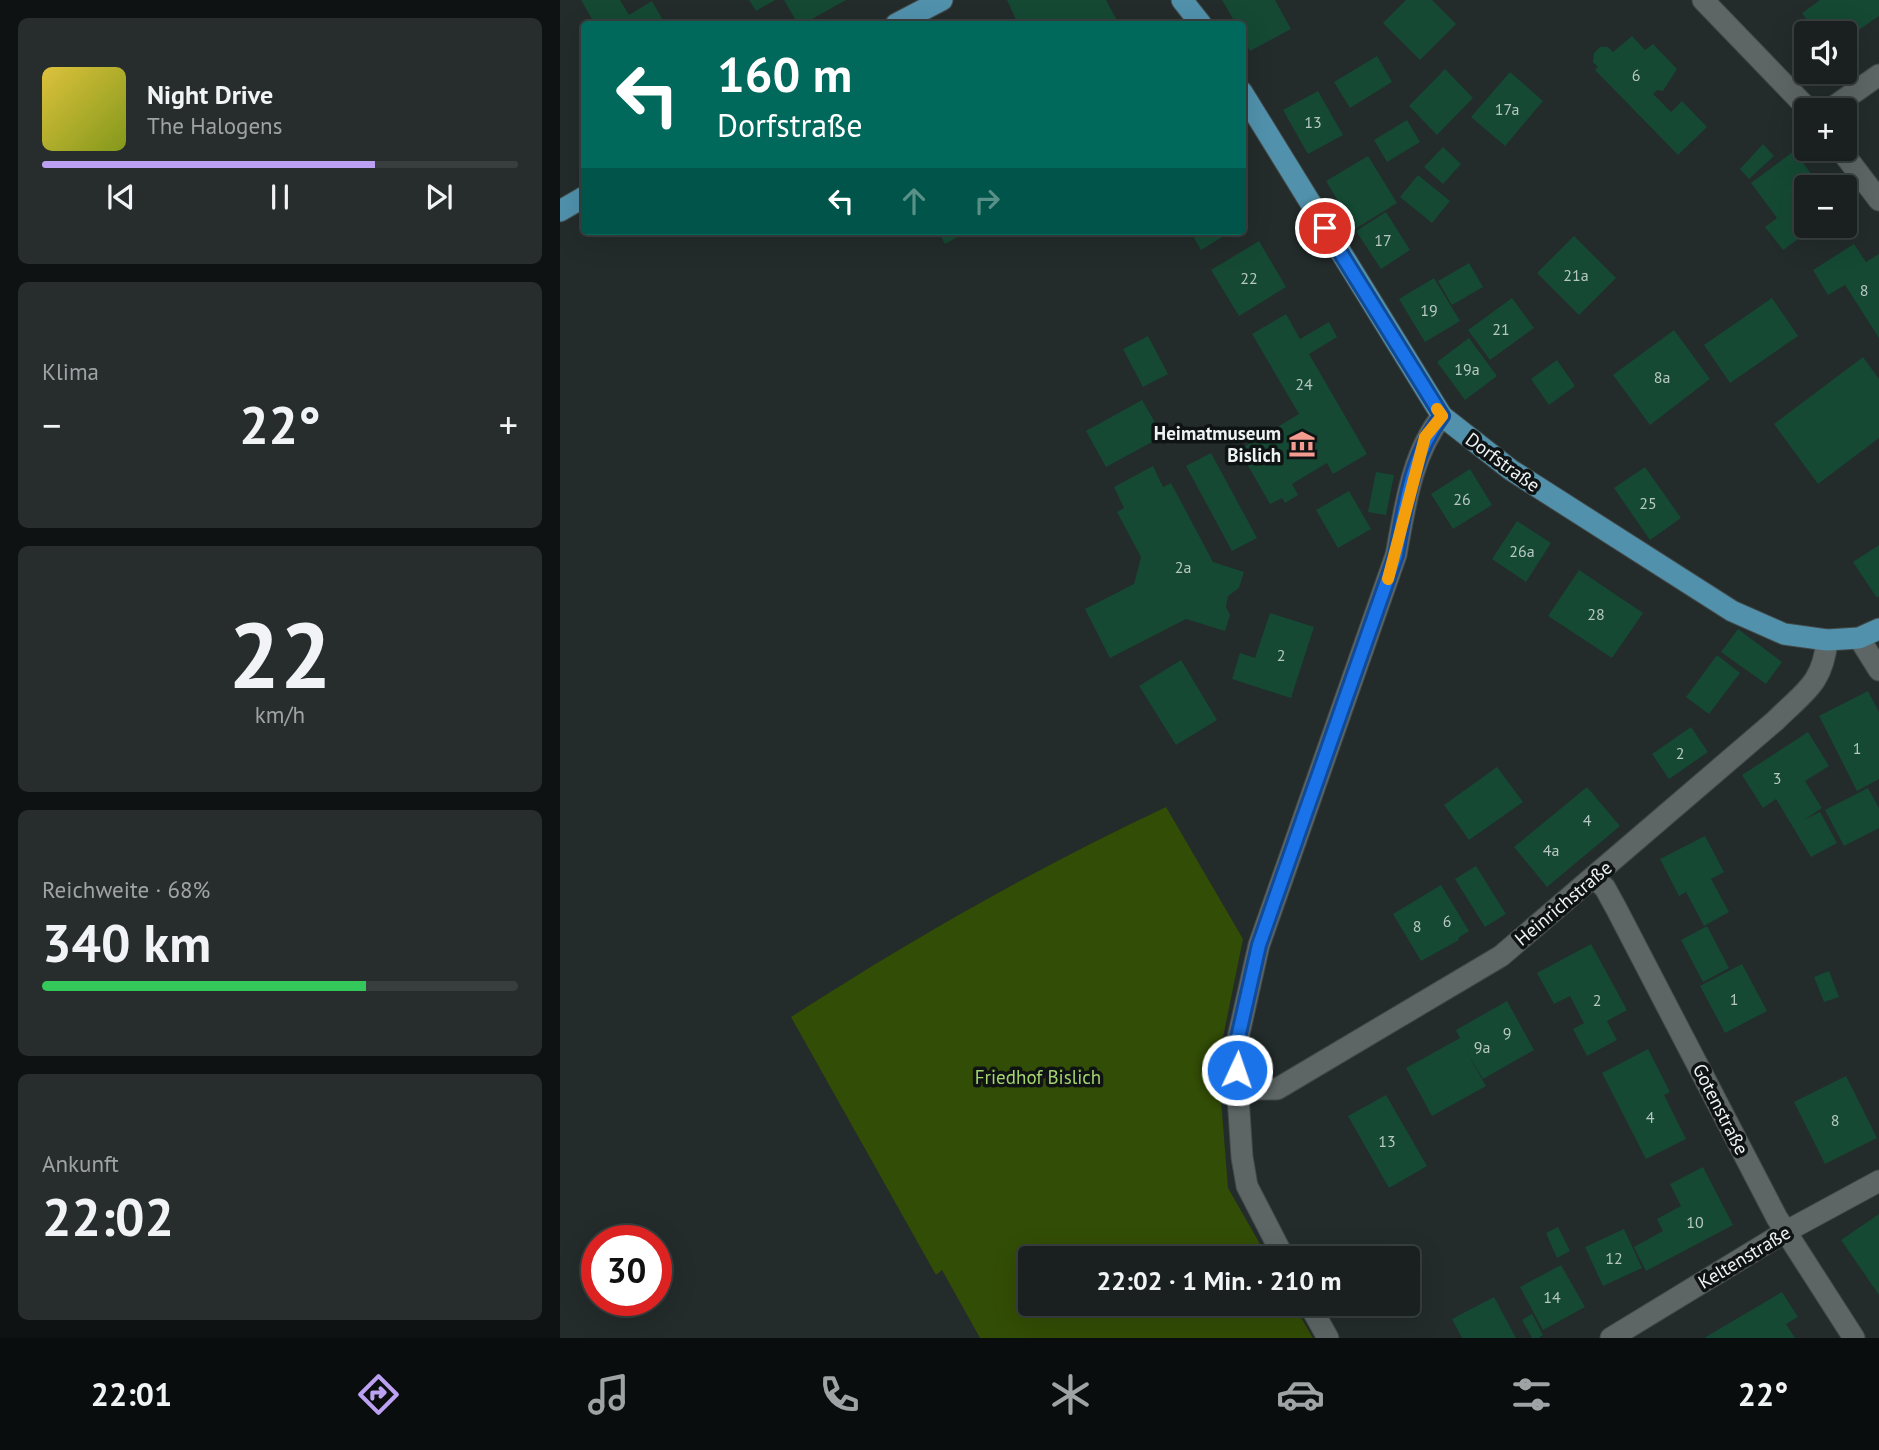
<!DOCTYPE html>
<html lang="de">
<head>
<meta charset="utf-8">
<style>
  body { margin:0; font-family:"PT Sans",sans-serif; background:#272d2d; color:#f1f3f6; height:100vh; display:flex; flex-direction:column; font-size:26px; white-space:nowrap }
  * { box-sizing:border-box; margin:0 }
  p { font-size:23px; color:#9fa3a5 }
  .icon { flex:none; width:38px; height:38px; fill:none; stroke:currentColor; stroke-width:2; stroke-linecap:round; stroke-linejoin:round }
  .map { position:relative; flex:1; overflow:hidden }
  .side { display:flex; flex-direction:column; gap:18px; padding:18px; background:#0e1212; width:560px }
  .side>* { flex:none }
  .guide { position:absolute; left:21px; top:21px; width:665px; height:214px; border-radius:7px; box-shadow:0 7px 28px #0002,0 0 0 2px #383e3e; background:#00695c; color:#fff; overflow:hidden }
  .tools { position:absolute; left:1234px; top:21px; display:grid; gap:14px }
  .tools a { display:grid; place-items:center; width:63px; height:63px; border-radius:7px; background:#1a2020; box-shadow:0 7px 28px #0002,0 0 0 2px #383e3e; font-size:35px }
  .speed { position:absolute; left:21px; top:1225px; display:flex; gap:14px; font-size:35px; font-weight:700; text-align:center }
  .speed>* { display:grid; place-content:center; width:91px; height:91px; border-radius:50%; background:#1a2020; box-shadow:0 7px 28px #0002,0 0 0 2px #383e3e; line-height:1 }
  .speed .limit { border:10px solid #d22; background:#fff; color:#111 }
  .pin { position:absolute; display:grid; place-items:center; width:60px; height:60px; color:#fff; margin:-30px; border:4px solid #fff; border-radius:50%; box-shadow:0 2px 7px #0007 }
  .me { position:absolute; width:77px; margin:-38px; rotate:3deg; stroke-linejoin:round; filter:drop-shadow(0 0 5px #0008) }
  .turn { display:flex; align-items:center; gap:24px; height:147px; padding:0 21px; font-size:32px }
  .turn .icon { width:91px; height:91px; stroke-width:2.5 }
  .turn b { display:block; font-size:49px; line-height:60px }
  .lanes { display:flex; align-items:center; height:66px; padding:0 21px; background:#0003; justify-content:center; gap:35px; direction:ltr }
  .lanes .off { opacity:.35 }
  .big { font-size:52px; font-weight:700; line-height:1.1 }
  .side .tile { flex:1; display:flex; flex-direction:column; justify-content:center; gap:10px; min-width:0; padding:0 24px; border-radius:10px; background:#272d2d }
  .side .dial { align-items:center; gap:0 }
  .dial b { font-size:91px; line-height:1 }
  .song { display:flex; align-items:center; gap:21px }
  .cover { width:84px; height:84px; border-radius:10px; background:linear-gradient(135deg,hsl(50 70% 55%),hsl(70 70% 35%)) }
  .played { height:7px; border-radius:4px; background:linear-gradient(90deg,#bca0f2 70%,#383e3e 70%) }
  .keys { display:flex; justify-content:space-around; direction:ltr }
  .heat { display:flex; justify-content:space-between; align-items:center; font-size:38px; direction:ltr }
  .charge { height:10px; border-radius:5px; background:linear-gradient(90deg,#34c759 68%,#383e3e 0) }
  .trip { position:absolute; left:458px; top:1246px; width:402px; height:70px; border-radius:7px; background:#1a2020; box-shadow:0 7px 28px #0002,0 0 0 2px #383e3e; font-weight:700; line-height:70px; text-align:center }
  .dock { display:flex; height:112px; justify-content:space-around; align-items:center; background:#0a0d0d; color:#9fa3a5 }
  .dock .icon { width:49px; height:49px }
  .dock .active { color:#bca0f2 }
  .dock b { font-size:32px; color:#f1f3f6 }
  main { display:flex; flex:1; min-height:0 }
  .map>svg:first-child { display:block }
  .green { fill:#324d05 }
  .building { fill:#154934 }
  .lines { fill:none; stroke-linecap:round; stroke-linejoin:round }
  .minor-casing { stroke:#424949; stroke-width:23 }
  .major-casing { stroke:#424949; stroke-width:23 }
  .minor { stroke:#5d6565; stroke-width:21 }
  .major { stroke:#5191ac; stroke-width:21 }
  .route-casing { stroke:#114b97; stroke-width:18 }
  .route { stroke:#1a73e8; stroke-width:12 }
  .slow { stroke:#f59e0b; stroke-width:12 }
  .labels { text-anchor:middle; dominant-baseline:central; stroke-width:7; stroke-linejoin:round; paint-order:stroke }
  .number-label { font-size:16px; fill:#b7c8c2 }
  .poi-label { font-size:19px; font-weight:bold; fill:#edf2f2; stroke:#0f1313; text-anchor:end }
  .street-label { font-size:19px; fill:#edf2f2; stroke:#0f1313 }
  .park-label { font-size:19px; fill:#a7d670; stroke:#0f1313 }
</style>
</head>
<body>
<main>
<section class="side">
<div class="tile">
<div class="song"><i class="cover"></i><div><b>Night Drive</b><p>The Halogens</p></div></div>
<div class="played"></div>
<div class="keys"><svg class="icon" aria-label="previous" viewBox="0 0 24 24"><path d="M18 5L8 12l10 7zM5 5v14"/></svg><svg class="icon" aria-label="pause" viewBox="0 0 24 24"><path d="M8 5v14M16 5v14"/></svg><svg class="icon" aria-label="next" viewBox="0 0 24 24"><path d="M6 5l10 7-10 7zM19 5v14"/></svg></div>
</div>
<div class="tile"><p>Klima</p>
<div class="heat"><a>−</a><b class="big">22°</b><a>+</a></div>
</div>
<div class="tile dial"><b>22</b><p>km/h</p></div>
<div class="tile"><p>Reichweite · 68%</p><b class="big">340 km</b><div class="charge"></div></div>
<div class="tile"><p>Ankunft</p><b class="big">22:02</b></div>
</section>
<div class="map">
<svg width="1319" height="1338" viewBox="0 0 1319 1338">
  <rect width="100%" height="100%" fill="#232b2b"/>
  <path class="green" d="M606,807L683,939L658,1062L668,1188L708,1258H471V1304H733L753,1338H420L382,1270L376,1275L231,1017C352,939 476,868 606,807Z"/>
  <path class="building" d="M21,0H60L69,15L92,1L105,24H35Z
    M189,0H215L196,11Z
    M224,0H286L243,24H238Z
    M447,0H546L559,24H458Z
    M662,0H715L731,29L690,51L682,37V24H676Z
    M846,0H872L896,24L860,60L823,23Z
    M1260,0H1319V16L1284,40V33H1256L1242,13Z
    M1072,36L1085,50L1093,44L1117,69L1103,91L1097,90L1093,94L1111,112L1122,101L1147,127L1118,155L1035,70L1038,67L1033,62L1034,53L1040,47H1048L1053,52Z
    M817,56L832,82L790,108L774,82Z
    M885,69L913,98L877,135L849,106Z
    M950,72L983,101L945,146L911,117Z
    M758,91L783,135L748,154L723,110Z
    M847,120L860,142L827,162L814,140Z
    M1203,144L1214,156L1189,179L1180,169Z
    M883,147L901,164L883,184L864,167Z
    M1234,151L1261,187H1246V226H1256L1223,250L1205,227L1217,218L1191,183Z
    M808,156L837,203L795,229L766,181Z
    M858,175L890,201L872,223L840,197Z
    M826,212L850,250L821,269L796,231Z
    M378,231H402L403,234L385,244Z
    M630,231H672L641,250Z
    M1014,236L1056,278L1019,315L977,273Z
    M699,241L726,287L679,316L651,270Z
    M1294,244L1306,262L1319,254V338L1285,285L1268,295L1253,270Z
    M909,263L923,287L892,305L878,281Z
    M874,278L900,321L865,342L839,299Z
    M952,298L974,328L930,360L908,330Z
    M1212,298L1238,336L1170,383L1144,345Z
    M726,314L740,339L769,322L777,337L749,354L807,454L773,474L767,463L732,484L738,495L725,503L722,498L710,504L679,450L739,414L692,334Z
    M1114,330L1150,379L1090,425L1053,375Z
    M588,336L608,374L583,387L563,349Z
    M909,338L937,376L905,400L877,362Z
    M1303,357L1319,379V438L1258,484L1214,424Z
    M997,360L1015,386L989,405L971,379Z
    M582,400L603,436L546,467L526,431Z
    M651,453L697,538L672,551L626,466Z
    M593,466L603,487L611,483L653,562L684,572L679,588L668,596L666,607L670,615L665,631L626,619L550,658L525,609L574,584L581,557L557,512L564,508L554,487Z
    M1085,467L1121,518L1090,540L1054,488Z
    M910,469L932,505L893,529L871,494Z
    M816,472L834,475L826,515L808,512Z
    M789,491L811,529L778,548L756,510Z
    M957,521L991,543L966,582L932,559Z
    M1319,545V596L1317,598L1293,562Z
    M1019,570L1083,613L1052,658L988,616Z
    M710,613L754,627L731,698L672,679L680,653L695,658Z
    M1178,629L1222,662L1206,684L1161,652Z
    M1157,655L1180,673L1149,714L1126,697Z
    M621,660L657,720L616,745L579,686Z
    M1308,691L1319,712V779L1297,791L1259,716Z
    M1131,727L1148,752L1109,779L1092,754Z
    M1248,732L1269,766L1245,781L1262,808L1244,820L1260,812L1277,843L1251,857L1216,799L1203,808L1182,775Z
    M937,767L963,802L909,840L884,805Z
    M1027,787L1060,826L987,887L954,847Z
    M1308,788L1319,808V828L1284,846L1265,810Z
    M1145,836L1164,872L1151,879L1169,912L1144,926L1126,892L1119,896L1100,859Z
    M916,866L946,914L925,927L895,879Z
    M881,885L909,931L898,938L899,940L861,961L833,914Z
    M1147,926L1169,968L1143,982L1121,940Z
    M1031,944L1067,1010L1047,1021L1057,1040L1027,1056L1013,1029L1024,1023L1010,996L994,1004L977,973Z
    M1182,964L1207,1011L1165,1033L1140,986Z
    M1269,971L1279,997L1264,1002L1254,977Z
    M947,1001L974,1050L923,1079L906,1051L926,1086L872,1116L846,1068L900,1038L896,1030Z
    M1088,1049L1110,1092L1104,1095L1126,1139L1086,1159L1042,1073Z
    M1286,1076L1317,1138L1265,1164L1234,1102Z
    M826,1095L867,1166L829,1188L788,1116Z
    M1143,1167L1173,1225L1086,1271L1074,1247L1103,1231L1097,1219L1121,1206L1110,1184Z
    M1319,1214V1295L1281,1240Z
    M998,1227L1010,1251L997,1258L986,1233Z
    M1064,1229L1082,1268L1043,1286L1025,1247Z
    M1001,1265L1025,1307L983,1330L960,1287Z
    M1222,1292L1238,1317L1226,1324L1235,1338H1144Z
    M934,1297L956,1338H902L892,1319Z
    M972,1314L983,1335L979,1338H972L962,1320Z"/>
  <g class="lines">
    <g class="minor-casing">
      <path id="minor" d="M1143,0L1249,110
        M1269,110L1319,75
        M1280,149L1319,200
        M1299,638L1319,670
        M1034,877L1045,888L1056,908L1217,1218L1294,1338
        M678,1089H717L941,956L1215,721C1244,692 1263,684 1267,640
        M724,1258L687,1186L682,1157L675,1051L699,945L836,555C845,508 851,455 882,416
        M749,1304L768,1338
        M1051,1338L1225,1232L1319,1181"/>
    </g>
    <g class="major-casing">
      <path id="major" d="M622,0L641,24
        M336,24L382,0
        M682,92L882,416L951,470L1172,611L1224,634L1267,640L1299,638L1319,629
        M0,211L24,197"/>
    </g>
    <use href="#minor" class="minor"/>
    <use href="#major" class="major"/>
  </g>
  <g class="lines">
    <g class="route-casing">
      <path id="route" d="M677,1070L675,1051L699,945L836,555C845,508 851,455 882,416L765,228"/>
    </g>
    <use href="#route" class="route"/>
    <path class="slow" d="M828,579L865,437L882,416L877,409"/>
  </g>
  <defs>
    <g id="museum-bare" transform="scale(2.1)"><path d="M0-6L6-3V-2H-6V-3ZM-5-1h2V3h-2ZM-1-1h2V3h-2ZM3-1h2V3H3ZM-6 4H6V6H-6Z" fill="#f59c90" stroke="#0f1313" stroke-width="2.5" paint-order="stroke"/></g>
  </defs>
  <g fill-rule="evenodd">
    <use href="#museum-bare" x="742" y="444"/>
  </g>
  <g class="labels">
    <g class="number-label">
      <text x="1076" y="75">6</text>
      <text x="947" y="109">17a</text>
      <text x="753" y="122">13</text>
      <text x="823" y="240">17</text>
      <text x="1016" y="275">21a</text>
      <text x="689" y="278">22</text>
      <text x="1304" y="290">8</text>
      <text x="869" y="310">19</text>
      <text x="941" y="329">21</text>
      <text x="907" y="369">19a</text>
      <text x="1102" y="377">8a</text>
      <text x="744" y="384">24</text>
      <text x="902" y="499">26</text>
      <text x="1088" y="503">25</text>
      <text x="962" y="551">26a</text>
      <text x="623" y="567">2a</text>
      <text x="1036" y="614">28</text>
      <text x="721" y="655">2</text>
      <text x="1297" y="748">1</text>
      <text x="1120" y="753">2</text>
      <text x="1217" y="778">3</text>
      <text x="1027" y="820">4</text>
      <text x="991" y="850">4a</text>
      <text x="887" y="921">6</text>
      <text x="857" y="926">8</text>
      <text x="1174" y="999">1</text>
      <text x="1037" y="1000">2</text>
      <text x="947" y="1033">9</text>
      <text x="922" y="1047">9a</text>
      <text x="1090" y="1117">4</text>
      <text x="1275" y="1120">8</text>
      <text x="827" y="1141">13</text>
      <text x="1135" y="1222">10</text>
      <text x="1054" y="1258">12</text>
      <text x="992" y="1297">14</text>
    </g>
    <g class="poi-label">
      <text x="721" y="433">Heimatmuseum<tspan x="721" dy="22">Bislich</tspan></text>
    </g>
    <g class="street-label">
      <text transform="translate(943 462) rotate(36)">Dorfstraße</text>
      <text transform="translate(1003 903) rotate(-40)">Heinrichstraße</text>
      <text transform="translate(1161 1109) rotate(63)">Gotenstraße</text>
      <text transform="translate(1184 1257) rotate(-31)">Keltenstraße</text>
    </g>
    <g class="park-label">
      <text x="478" y="1077">Friedhof Bislich</text>
    </g>
  </g>
</svg>
<div class="tools">
<a><svg class="icon" aria-label="sound" viewBox="0 0 24 24"><path d="M4 9h4l5-4v14l-5-4H4zM17 9q2 3 0 6"/></svg></a>
<a>+</a>
<a>−</a>
</div>
<div class="speed"><div class="limit">30</div></div>
<div class="pin" style="left:765px;top:228px;background:#d93025"><svg class="icon" aria-label="arrive" viewBox="0 0 24 24"><path d="M6 21V4h12l-3 4 3 4H6"/></svg></div>
<svg class="me" style="left:677px;top:1070px" viewBox="-20 -20 40 40"><circle r="17" fill="#1a73e8" stroke="#fff" stroke-width="3"/><path d="M0-11L8 9 0 5-8 9z" fill="#fff"/></svg>
<div class="trip">22:02 · 1 Min. · 210 m</div>
<div class="guide">
<div class="turn"><svg class="icon" aria-label="left" viewBox="0 0 24 24"><path d="M17 20v-9H6M10 6l-5 5 5 5"/></svg><div><b>160 m</b>Dorfstraße</div></div>
<div class="lanes"><svg class="icon" aria-label="left" viewBox="0 0 24 24"><path d="M17 20v-9H6M10 6l-5 5 5 5"/></svg><svg class="icon off" aria-label="ahead" viewBox="0 0 24 24"><path d="M12 20V5M6 11l6-6 6 6"/></svg><svg class="icon off" aria-label="right" viewBox="0 0 24 24"><path d="M7 20v-9h11M14 6l5 5-5 5"/></svg></div>
</div>
</div>
</main>
<nav class="dock">
<b>22:01</b>
<svg class="icon active" aria-label="directions" viewBox="0 0 24 24"><path d="M12 3l9 9-9 9-9-9zM9 14v-3h6M13 9l2 2-2 2"/></svg>
<svg class="icon" aria-label="music" viewBox="0 0 24 24"><path d="M9 18V5l10-2v13"/><circle cx="6" cy="18" r="3"/><circle cx="16" cy="16" r="3"/></svg>
<svg class="icon" aria-label="phone" viewBox="0 0 24 24"><path d="M5 4h4l2 5-3 2q2 4 5 5l2-3 5 2v4C11 20 4 13 5 4z"/></svg>
<svg class="icon" aria-label="climate" viewBox="0 0 24 24"><path d="M12 3v18M4 7l16 10M4 17L20 7"/></svg>
<svg class="icon" aria-label="car" viewBox="0 0 24 24"><path d="M5 17H2v-5l4-1 3-4h7l3 4 3 1v5h-3M9 17h6M6 11h13"/><circle cx="7" cy="17" r="2"/><circle cx="17" cy="17" r="2"/></svg>
<svg class="icon" aria-label="filters" viewBox="0 0 24 24"><path d="M4 7h16M4 17h16"/><circle cx="9" cy="7" r="2"/><circle cx="15" cy="17" r="2"/></svg>
<b>22°</b>
</nav>
</body>
</html>
